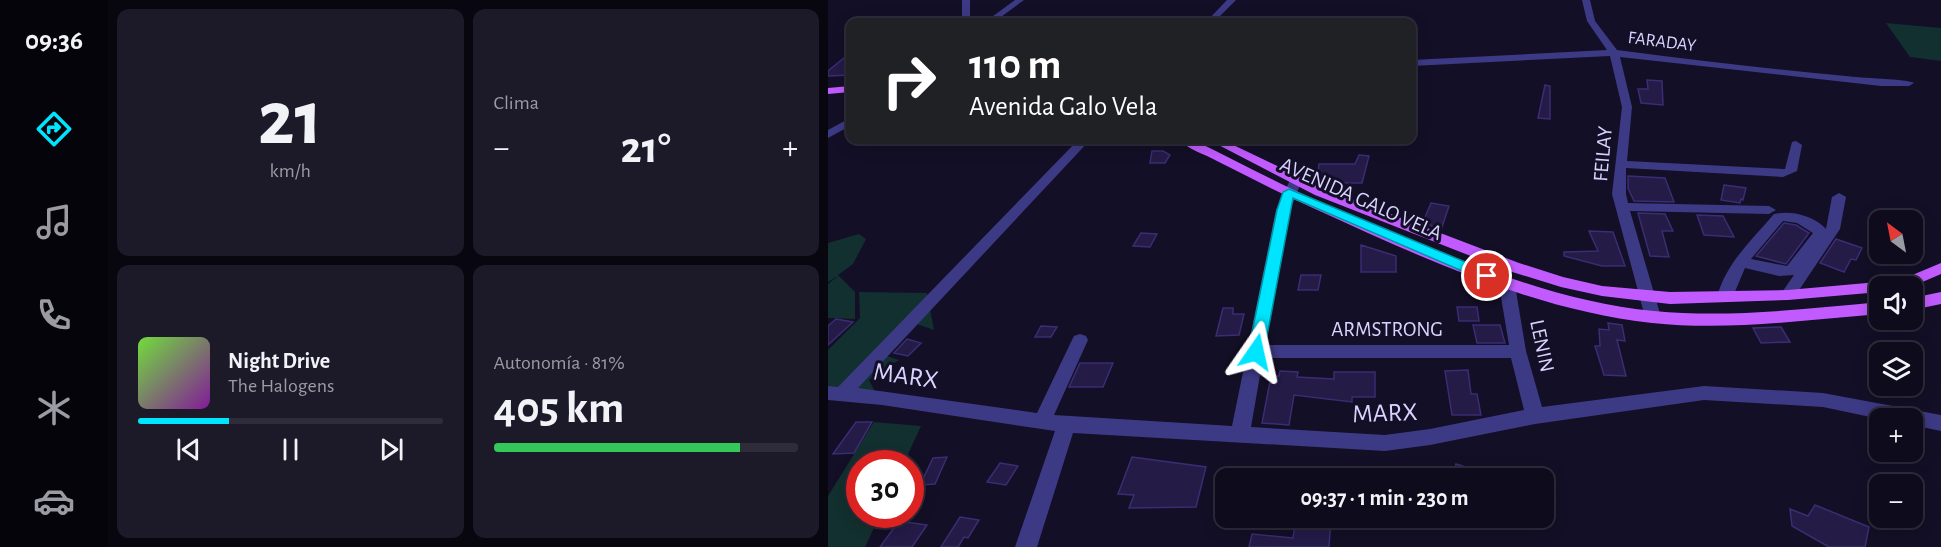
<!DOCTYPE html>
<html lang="es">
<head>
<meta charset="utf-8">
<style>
  body { margin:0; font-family:"Alegreya Sans",sans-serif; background:#1c1929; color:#f1f3f6; height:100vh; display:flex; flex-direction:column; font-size:22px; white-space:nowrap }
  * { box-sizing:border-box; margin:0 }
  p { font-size:20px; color:#9b9ba3 }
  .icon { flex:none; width:33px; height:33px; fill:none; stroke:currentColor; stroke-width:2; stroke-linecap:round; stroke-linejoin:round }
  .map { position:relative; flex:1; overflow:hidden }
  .side { display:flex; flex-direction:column; gap:9px; padding:9px; background:#08060f; width:720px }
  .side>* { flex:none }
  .hud { position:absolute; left:18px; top:18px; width:570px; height:126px; border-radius:12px; box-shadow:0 3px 15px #0003,0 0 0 2px #2e2b3b; background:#202124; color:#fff; overflow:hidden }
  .needle { width:39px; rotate:328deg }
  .fabs { position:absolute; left:1041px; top:210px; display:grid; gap:12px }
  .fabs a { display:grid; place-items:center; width:54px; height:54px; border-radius:12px; background:#0e0b1c; box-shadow:0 3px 15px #0003,0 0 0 2px #2e2b3b; font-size:30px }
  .speed { position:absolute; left:18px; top:450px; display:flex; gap:12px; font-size:30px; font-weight:700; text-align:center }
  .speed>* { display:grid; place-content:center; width:78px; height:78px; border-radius:50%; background:#0e0b1c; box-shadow:0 3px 15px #0003,0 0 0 2px #2e2b3b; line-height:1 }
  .speed .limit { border:9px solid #d22; background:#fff; color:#111 }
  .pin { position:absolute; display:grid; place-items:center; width:51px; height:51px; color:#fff; margin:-26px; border:3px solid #fff; border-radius:50%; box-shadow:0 2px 6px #0007 }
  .me { position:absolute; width:66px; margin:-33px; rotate:11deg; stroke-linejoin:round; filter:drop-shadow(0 0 4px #0008) }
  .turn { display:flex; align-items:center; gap:21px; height:126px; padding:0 24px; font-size:27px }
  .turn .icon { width:78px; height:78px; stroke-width:2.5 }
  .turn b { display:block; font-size:42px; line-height:51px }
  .big { font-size:45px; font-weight:700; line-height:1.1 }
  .side .tile { flex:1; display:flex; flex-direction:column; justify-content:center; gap:9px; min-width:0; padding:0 21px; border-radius:12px; background:#1c1929 }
  .side .dial { align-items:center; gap:0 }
  .dial b { font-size:78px; line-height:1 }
  .song { display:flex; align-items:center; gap:18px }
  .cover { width:72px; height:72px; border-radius:9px; background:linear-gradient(135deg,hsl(100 70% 55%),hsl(290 70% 35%)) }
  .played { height:6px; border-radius:3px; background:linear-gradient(90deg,#00e5ff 30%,#2e2b3b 30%) }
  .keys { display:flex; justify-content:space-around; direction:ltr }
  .heat { display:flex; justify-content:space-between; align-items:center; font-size:33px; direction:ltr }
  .charge { height:9px; border-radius:4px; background:linear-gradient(90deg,#34c759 81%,#2e2b3b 0) }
  .side .tiles { flex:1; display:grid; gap:9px; grid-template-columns:repeat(2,1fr) }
  .trip { position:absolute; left:387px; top:468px; width:339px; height:60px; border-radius:12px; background:#0e0b1c; box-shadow:0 3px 15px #0003,0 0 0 2px #2e2b3b; font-weight:700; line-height:60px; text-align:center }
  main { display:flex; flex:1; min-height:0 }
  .tabs { display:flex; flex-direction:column; width:108px; justify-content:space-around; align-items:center; background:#06040b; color:#9b9ba3 }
  .tabs .icon { width:42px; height:42px }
  .tabs .on { color:#00e5ff }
  .tabs b { font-size:27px; color:#f1f3f6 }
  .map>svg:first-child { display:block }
  .green { fill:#12302f }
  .building { fill:#241b47; stroke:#3b2d73; stroke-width:1.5 }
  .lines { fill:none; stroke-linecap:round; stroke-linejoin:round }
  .minor { fill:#3d3a85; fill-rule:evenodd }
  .major { fill:#c25bff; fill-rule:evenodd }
  .route { fill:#00e5ff; stroke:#0095a6; stroke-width:1.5 }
  .labels { text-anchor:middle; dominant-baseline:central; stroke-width:6; stroke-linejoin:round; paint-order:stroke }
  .far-street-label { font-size:18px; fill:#d9d4ff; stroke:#130f26 }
  .street-label { font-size:21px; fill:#d9d4ff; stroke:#130f26 }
  .near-street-label { font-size:26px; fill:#d9d4ff; stroke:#130f26 }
</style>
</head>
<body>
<main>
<nav class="tabs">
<b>09:36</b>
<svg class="icon on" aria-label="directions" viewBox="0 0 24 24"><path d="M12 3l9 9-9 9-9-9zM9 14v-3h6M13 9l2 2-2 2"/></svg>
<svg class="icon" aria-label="music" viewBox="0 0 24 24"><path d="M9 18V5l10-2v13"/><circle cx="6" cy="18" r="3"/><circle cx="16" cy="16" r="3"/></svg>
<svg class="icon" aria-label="phone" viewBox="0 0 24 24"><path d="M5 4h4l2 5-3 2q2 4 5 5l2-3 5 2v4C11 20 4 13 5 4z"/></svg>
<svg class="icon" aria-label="climate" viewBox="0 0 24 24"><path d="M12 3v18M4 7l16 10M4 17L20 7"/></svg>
<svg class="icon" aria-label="car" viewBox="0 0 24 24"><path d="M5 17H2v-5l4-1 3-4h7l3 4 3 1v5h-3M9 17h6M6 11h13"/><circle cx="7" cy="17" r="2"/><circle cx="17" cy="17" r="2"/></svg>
</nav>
<section class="side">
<div class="tiles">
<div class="tile dial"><b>21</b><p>km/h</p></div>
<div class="tile"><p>Clima</p>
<div class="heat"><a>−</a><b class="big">21°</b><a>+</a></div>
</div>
<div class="tile">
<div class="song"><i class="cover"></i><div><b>Night Drive</b><p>The Halogens</p></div></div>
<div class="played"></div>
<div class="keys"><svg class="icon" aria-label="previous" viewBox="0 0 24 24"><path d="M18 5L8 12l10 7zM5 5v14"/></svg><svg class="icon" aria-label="pause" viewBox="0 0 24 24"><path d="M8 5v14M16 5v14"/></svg><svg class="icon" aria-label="next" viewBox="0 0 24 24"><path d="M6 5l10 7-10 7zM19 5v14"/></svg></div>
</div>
<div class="tile"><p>Autonomía · 81%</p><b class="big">405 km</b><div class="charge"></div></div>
</div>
</section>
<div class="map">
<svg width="1113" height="547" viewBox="0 0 1113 547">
  <rect width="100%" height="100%" fill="#130f26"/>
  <path class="green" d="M1058,23L1113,28V61L1082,57Z
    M31,234L38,239L25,264L10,275L27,292V319L0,318V284L10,276L0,282V243Z
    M31,292L99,293L106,330L83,322L53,354L71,360L41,380L50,397L0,392V350L32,318Z
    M46,422L93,426L76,463L32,464V514L52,515L37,547H0V496Z"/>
  <path class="building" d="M22,53V75L0,76V71Z
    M819,80L834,81L835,105L813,103L810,89H820Z
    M717,85L722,86V119L710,118Z
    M324,151H335L342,155L337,163H322Z
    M531,155L541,156L534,183H489L491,164H527Z
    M800,176L837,178L846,202L806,201L800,188Z
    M896,185L918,188L915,200L913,199L912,203L893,200Z
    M603,203L621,206L613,230L595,222Z
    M810,213L837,214L845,231H834L841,257L822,256Z
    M869,215L895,216L906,237L876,235Z
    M956,223L968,225L981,233L958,264L928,256Z
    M761,231L785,232L797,266H774L736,256V252L770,251Z
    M313,233L329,234L322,247L305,246Z
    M1008,239L1034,248L1028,260L1023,259L1016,272L992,263Z
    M533,245L568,256V272H533Z
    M473,275H493L490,290H470Z
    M629,307H649L651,321H631Z
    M395,308H405V314H416L411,335L388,336Z
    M8,319L25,322L0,345V326Z
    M780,323L794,325L797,341L789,340L798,376L776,375L767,346H772L771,329L781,330Z
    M645,325H672L677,343H649Z
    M213,326L229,327L223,337H207Z
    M953,327L962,342L933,343L925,328Z
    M79,339L93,343L80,356L66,353Z
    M252,363H285L275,387H241Z
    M640,370L643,394H649L653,415H624L617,371Z
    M452,371L470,372L469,377L506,379V372H547V397H524V402L466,395L461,425L434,423L443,376H451Z
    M28,422H44L26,453L5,454Z
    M119,457L107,484L92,485L105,458Z
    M304,457L378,467L368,507L301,508L306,495L290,494Z
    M172,463L190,466L178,485L159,482Z
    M628,464L641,468L638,478H624Z
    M987,505L1041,527L1037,547H1001L964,526L962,509L980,516Z
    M132,517L151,520L140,538L136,537L130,547H113Z
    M468,518H503L501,547H421L424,534L465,538Z
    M71,521L99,525L84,547H52Z"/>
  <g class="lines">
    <path class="minor" d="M134,0H142V22H134Z
      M187,0H196L166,22H157Z
      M399,0H408L386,22H378Z
      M754,0H762L767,21L789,50C865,60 942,69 1018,76C1030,78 1081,79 1086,83L1081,86H1053L792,57L804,107L799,161L955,169H957L964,142L968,141L974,145L969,171L955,177L798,168V194L800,203L941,206L948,210L941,214L802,211L833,317L831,321H819L817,317L784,194L794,107L782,56L584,66V60L779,50L759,21Z
      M22,118V126L0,138V130Z
      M250,140H262L30,388L209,413L244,340L246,336L252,334L258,336L260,340L226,415L404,426L448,210L462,180L468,176L474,180L462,210L437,345H681L671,285L674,281H684L687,285L698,351L714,407L876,386L995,393L1113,415V431L1084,425V418L1052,419L995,407L876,400L707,424L602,445L557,451L245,433L209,547H187L227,431L54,405L0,400V386L10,387ZM435,358H683L696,410L602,429L557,435L423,427Z
      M1011,193L1018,197L1012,229L965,299H955L952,295L966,275L951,276L917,268L903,301H891L889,297C898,263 924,240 946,214C964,210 986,216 998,229L1004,197ZM955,221L969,223L985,233L959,266L923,259Z"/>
    <path class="major" d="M22,86V92L0,94V88Z
      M351,140H365C399,156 432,174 466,190C513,212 561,231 608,250C678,278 750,304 826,311C901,318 977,309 1052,302V314C976,320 900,331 824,323C706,310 592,257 485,208C451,193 419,176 387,160C376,154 360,149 351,140Z
      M381,140H395L497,189L691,263L735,277L774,286L842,292L960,290L1050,282L1082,276L1113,263V274L1085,286H1052V292L960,300L842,304L774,296L733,287L681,271L487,195Z
      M1113,292V304L1084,310V298Z"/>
  </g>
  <path class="route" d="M461,189L664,273L666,276L664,280H655L465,198L436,352L433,356H423L420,352L449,210L455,192Z"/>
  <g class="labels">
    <g class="far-street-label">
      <text transform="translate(834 42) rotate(7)">FARADAY</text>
    </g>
    <g class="street-label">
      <text transform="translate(775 154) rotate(-85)">FEILAY</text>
      <text transform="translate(533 199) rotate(24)">AVENIDA GALO VELA</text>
      <text x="559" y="329">ARMSTRONG</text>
      <text transform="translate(714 346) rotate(78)">LENIN</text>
    </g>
    <g class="near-street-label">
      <text transform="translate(78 376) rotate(8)">MARX</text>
      <text transform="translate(557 413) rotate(-2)">MARX</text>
    </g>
  </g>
</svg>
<div class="fabs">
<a><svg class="needle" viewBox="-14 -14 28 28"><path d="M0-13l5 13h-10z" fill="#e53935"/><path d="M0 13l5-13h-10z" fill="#9b9ba3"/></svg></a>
<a><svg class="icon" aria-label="sound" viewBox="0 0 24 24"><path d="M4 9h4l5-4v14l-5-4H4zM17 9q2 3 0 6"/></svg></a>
<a><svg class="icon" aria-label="layers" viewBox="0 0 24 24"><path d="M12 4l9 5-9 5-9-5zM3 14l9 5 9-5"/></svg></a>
<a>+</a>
<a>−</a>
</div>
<div class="speed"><div class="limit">30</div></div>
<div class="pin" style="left:659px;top:276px;background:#d93025"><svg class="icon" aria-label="arrive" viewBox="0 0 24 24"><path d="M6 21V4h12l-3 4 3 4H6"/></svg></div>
<svg class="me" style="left:428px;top:352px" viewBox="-20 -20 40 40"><path d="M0-17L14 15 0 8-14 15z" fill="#00e5ff" stroke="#fff" stroke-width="4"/></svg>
<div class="trip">09:37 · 1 min · 230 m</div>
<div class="hud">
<div class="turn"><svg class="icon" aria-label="right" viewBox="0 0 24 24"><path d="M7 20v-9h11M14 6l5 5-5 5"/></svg><div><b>110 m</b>Avenida Galo Vela</div></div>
</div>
</div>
</main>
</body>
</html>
